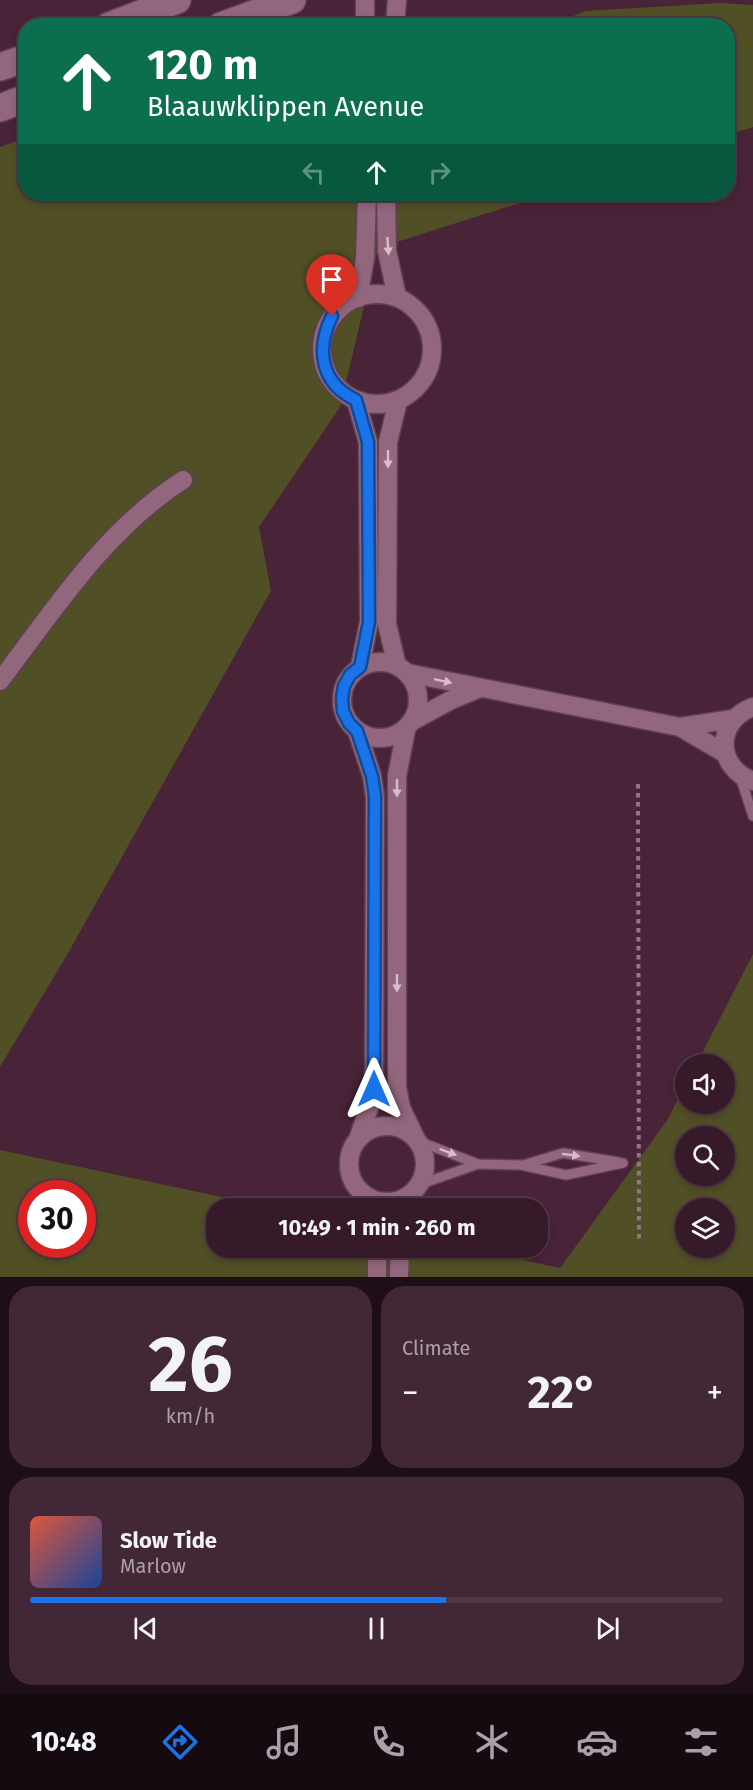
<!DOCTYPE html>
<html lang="en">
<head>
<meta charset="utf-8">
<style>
  body { margin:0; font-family:"Fira Sans",sans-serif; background:#422736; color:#f1f3f6; height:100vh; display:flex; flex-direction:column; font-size:22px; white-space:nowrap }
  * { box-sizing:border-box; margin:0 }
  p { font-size:20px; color:#aaa1a8 }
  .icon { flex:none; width:33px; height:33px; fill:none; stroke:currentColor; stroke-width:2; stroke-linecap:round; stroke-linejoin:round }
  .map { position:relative; height:1277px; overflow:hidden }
  .sheet { display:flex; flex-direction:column; gap:9px; padding:9px; background:#1e0e17; flex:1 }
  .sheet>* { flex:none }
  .top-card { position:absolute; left:18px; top:18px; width:717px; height:183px; border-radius:24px; box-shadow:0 3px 9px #0003,0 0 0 2px #513847; background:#0b6e4f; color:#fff; overflow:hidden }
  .fabs { position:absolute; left:675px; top:1054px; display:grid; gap:12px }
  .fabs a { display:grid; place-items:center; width:60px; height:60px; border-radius:50%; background:#371a2a; box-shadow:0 3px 9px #0003,0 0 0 2px #513847; font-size:30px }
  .speed { position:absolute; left:18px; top:1180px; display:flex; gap:12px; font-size:30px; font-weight:700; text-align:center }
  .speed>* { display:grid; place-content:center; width:78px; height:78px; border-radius:50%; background:#371a2a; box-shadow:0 3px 9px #0003,0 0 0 2px #513847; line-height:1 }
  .speed .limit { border:9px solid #d22; background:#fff; color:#111 }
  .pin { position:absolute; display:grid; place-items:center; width:51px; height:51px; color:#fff; margin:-62px -26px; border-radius:50% 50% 50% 0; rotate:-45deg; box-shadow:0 0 6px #0007 }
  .pin .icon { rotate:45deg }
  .me { position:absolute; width:66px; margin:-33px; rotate:0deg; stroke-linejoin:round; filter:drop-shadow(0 0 4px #0008) }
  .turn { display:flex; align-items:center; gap:21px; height:126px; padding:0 30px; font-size:27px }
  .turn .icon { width:78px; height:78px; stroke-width:2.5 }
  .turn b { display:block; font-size:42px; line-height:51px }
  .lanes { display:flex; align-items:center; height:57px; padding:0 30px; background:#0003; justify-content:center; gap:30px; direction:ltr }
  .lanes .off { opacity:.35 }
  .big { font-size:45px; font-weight:700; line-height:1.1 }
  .sheet .widget { flex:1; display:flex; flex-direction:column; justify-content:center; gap:9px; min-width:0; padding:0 21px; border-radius:24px; background:#422736 }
  .sheet .dial { align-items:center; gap:0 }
  .dial b { font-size:78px; line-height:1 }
  .song { display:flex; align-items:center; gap:18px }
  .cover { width:72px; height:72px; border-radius:9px; background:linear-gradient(135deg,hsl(10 70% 55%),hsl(220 70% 35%)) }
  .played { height:6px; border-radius:3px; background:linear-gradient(90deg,#1a73e8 60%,#513847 60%) }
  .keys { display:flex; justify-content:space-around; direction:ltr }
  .heat { display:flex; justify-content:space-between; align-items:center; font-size:33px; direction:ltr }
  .sheet .tiles { flex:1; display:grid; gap:9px; grid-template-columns:1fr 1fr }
  .widget:last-child { grid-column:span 2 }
  .trip { position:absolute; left:206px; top:1198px; width:342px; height:60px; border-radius:24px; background:#371a2a; box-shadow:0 3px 9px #0003,0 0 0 2px #513847; font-weight:700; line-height:60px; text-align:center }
  .tab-bar { display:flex; height:96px; justify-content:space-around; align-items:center; background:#160a11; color:#aaa1a8 }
  .tab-bar .icon { width:42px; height:42px }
  .tab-bar .current { color:#1a73e8 }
  .tab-bar b { font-size:27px; color:#f1f3f6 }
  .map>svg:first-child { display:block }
  .green { fill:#504f26; fill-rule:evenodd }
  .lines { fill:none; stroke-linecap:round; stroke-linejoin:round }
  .service-casing { stroke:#604052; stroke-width:12 }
  .minor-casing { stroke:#604052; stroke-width:21 }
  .secondary-casing { stroke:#604052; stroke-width:30 }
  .path { stroke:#947585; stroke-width:4; stroke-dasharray:4.5 4.5; stroke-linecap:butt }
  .service { stroke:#92667d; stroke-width:9 }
  .minor { stroke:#92667d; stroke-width:18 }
  .secondary { stroke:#92667d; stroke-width:27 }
  .oneway { fill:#d9bcca }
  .route-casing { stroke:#114b97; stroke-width:15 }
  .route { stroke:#1a73e8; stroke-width:10 }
</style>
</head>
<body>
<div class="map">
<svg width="753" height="1277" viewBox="0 0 753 1277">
  <rect width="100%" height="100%" fill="#492338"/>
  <path class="green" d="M720,3L753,5V127L728,135V26L551,25L585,11Z
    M25,138L26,194H548L378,248L340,407L259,527L271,591L67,955L0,1067V147Z
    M753,954V1277H0V1150L279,1209H216V1248H465L560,1268L668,1119L685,1085L686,1104H724V1065H696ZM686,1137H724V1176H686ZM32,1194H82V1245H32ZM686,1209H724V1248H686Z"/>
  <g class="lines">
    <g class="service-casing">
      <path id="service" d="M740,776L753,816
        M418,1141L478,1164L521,1165L566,1175L623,1163
        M523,1165L563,1153L618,1162
        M421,1184L478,1164"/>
    </g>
    <g class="minor-casing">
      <path id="minor" d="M365,0V26
        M395,26L397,0
        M386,194L387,251L397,297
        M322 349a55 55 0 1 1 110 0a55 55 0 1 1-110 0Z
        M358,298L365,259L367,194
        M356,400L368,442L369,622L360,667
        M342 700a38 38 0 1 1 76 0a38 38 0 1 1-76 0Z
        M397,666L387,624L388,442L398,401
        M407,673L680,727L726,754
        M0,681C55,609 105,530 183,480
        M753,707C715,721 715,767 753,781
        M414,720L451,700L480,688
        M680,727L733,719
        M406,730L397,776V1087L401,1108L415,1137
        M357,731L372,776L375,797L374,1089L369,1108L358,1139
        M349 1164a38 38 0 1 1 76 0a38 38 0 1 1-76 0Z
        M377,1248V1277
        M399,1277L400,1248"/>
    </g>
    <g class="secondary-casing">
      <path id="secondary" d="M109,26L177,0
        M221,26L292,0
        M0,67L26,58
        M0,108L26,98"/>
    </g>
    <path class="path" d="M638,784L639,1242"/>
    <use href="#service" class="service"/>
    <use href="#minor" class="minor"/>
    <use href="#secondary" class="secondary"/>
  </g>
  <defs><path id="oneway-solid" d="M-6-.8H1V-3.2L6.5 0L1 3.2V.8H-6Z" transform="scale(1.5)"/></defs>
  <g class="oneway">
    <use href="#oneway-solid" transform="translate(388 246) rotate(86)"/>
    <use href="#oneway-solid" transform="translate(388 459) rotate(90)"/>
    <use href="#oneway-solid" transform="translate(443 681) rotate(12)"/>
    <use href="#oneway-solid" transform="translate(397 788) rotate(90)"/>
    <use href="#oneway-solid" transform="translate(397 983) rotate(90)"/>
    <use href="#oneway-solid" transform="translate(448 1152) rotate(21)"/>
    <use href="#oneway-solid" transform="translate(571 1155) rotate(7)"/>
  </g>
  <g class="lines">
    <g class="route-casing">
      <path id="route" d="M332,316C316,349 320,383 356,400L368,442L369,622L360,667L350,675L344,686L342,698L343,711L349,723L357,731L372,776L375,796L374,1089"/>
    </g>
    <use href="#route" class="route"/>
  </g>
</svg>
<div class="fabs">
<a><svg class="icon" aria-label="sound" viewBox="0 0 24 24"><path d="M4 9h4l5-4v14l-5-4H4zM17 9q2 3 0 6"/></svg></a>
<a><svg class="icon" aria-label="search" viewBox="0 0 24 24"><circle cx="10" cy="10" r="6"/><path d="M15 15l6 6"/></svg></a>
<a><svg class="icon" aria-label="layers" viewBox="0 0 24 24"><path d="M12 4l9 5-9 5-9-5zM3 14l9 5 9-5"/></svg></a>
</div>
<div class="speed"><div class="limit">30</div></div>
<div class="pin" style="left:332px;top:316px;background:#d93025"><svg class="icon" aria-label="arrive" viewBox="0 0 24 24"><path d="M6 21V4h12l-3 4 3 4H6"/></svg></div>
<svg class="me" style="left:374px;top:1089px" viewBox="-20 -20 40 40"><path d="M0-17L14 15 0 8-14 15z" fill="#1a73e8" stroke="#fff" stroke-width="4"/></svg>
<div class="trip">10:49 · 1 min · 260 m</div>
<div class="top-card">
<div class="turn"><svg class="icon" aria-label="ahead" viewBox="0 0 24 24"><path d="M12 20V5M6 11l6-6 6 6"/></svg><div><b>120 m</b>Blaauwklippen Avenue</div></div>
<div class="lanes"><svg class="icon off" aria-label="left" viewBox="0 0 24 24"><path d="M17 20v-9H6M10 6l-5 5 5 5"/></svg><svg class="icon" aria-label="ahead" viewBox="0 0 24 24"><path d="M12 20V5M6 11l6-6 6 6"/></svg><svg class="icon off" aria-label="right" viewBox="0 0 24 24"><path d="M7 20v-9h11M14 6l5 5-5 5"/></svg></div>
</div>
</div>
<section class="sheet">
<div class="tiles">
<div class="widget dial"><b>26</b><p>km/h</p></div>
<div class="widget"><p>Climate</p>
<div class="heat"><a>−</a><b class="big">22°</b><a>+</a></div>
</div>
<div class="widget">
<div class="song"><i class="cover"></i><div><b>Slow Tide</b><p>Marlow</p></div></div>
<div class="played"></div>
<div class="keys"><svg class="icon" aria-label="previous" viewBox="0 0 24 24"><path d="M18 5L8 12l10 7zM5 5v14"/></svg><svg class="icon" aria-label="pause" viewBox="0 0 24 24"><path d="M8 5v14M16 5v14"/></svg><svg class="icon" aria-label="next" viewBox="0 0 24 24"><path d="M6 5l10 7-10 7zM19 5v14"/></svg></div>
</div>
</div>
</section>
<nav class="tab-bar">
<b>10:48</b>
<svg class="icon current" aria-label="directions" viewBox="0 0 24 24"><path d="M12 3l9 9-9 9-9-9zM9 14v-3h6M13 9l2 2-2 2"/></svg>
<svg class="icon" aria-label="music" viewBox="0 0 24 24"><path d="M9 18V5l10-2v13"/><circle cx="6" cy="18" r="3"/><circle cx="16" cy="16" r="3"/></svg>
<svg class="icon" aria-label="phone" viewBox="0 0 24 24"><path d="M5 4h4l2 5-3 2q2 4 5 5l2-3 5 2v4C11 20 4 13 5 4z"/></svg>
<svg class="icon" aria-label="climate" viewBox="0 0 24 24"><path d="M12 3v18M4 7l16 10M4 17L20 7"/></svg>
<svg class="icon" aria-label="car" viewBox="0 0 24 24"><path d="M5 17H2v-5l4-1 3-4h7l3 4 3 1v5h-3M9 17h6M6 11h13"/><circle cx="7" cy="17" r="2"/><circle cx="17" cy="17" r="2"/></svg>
<svg class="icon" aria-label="filters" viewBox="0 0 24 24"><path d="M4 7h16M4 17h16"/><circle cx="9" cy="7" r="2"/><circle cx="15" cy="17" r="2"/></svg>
</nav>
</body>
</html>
